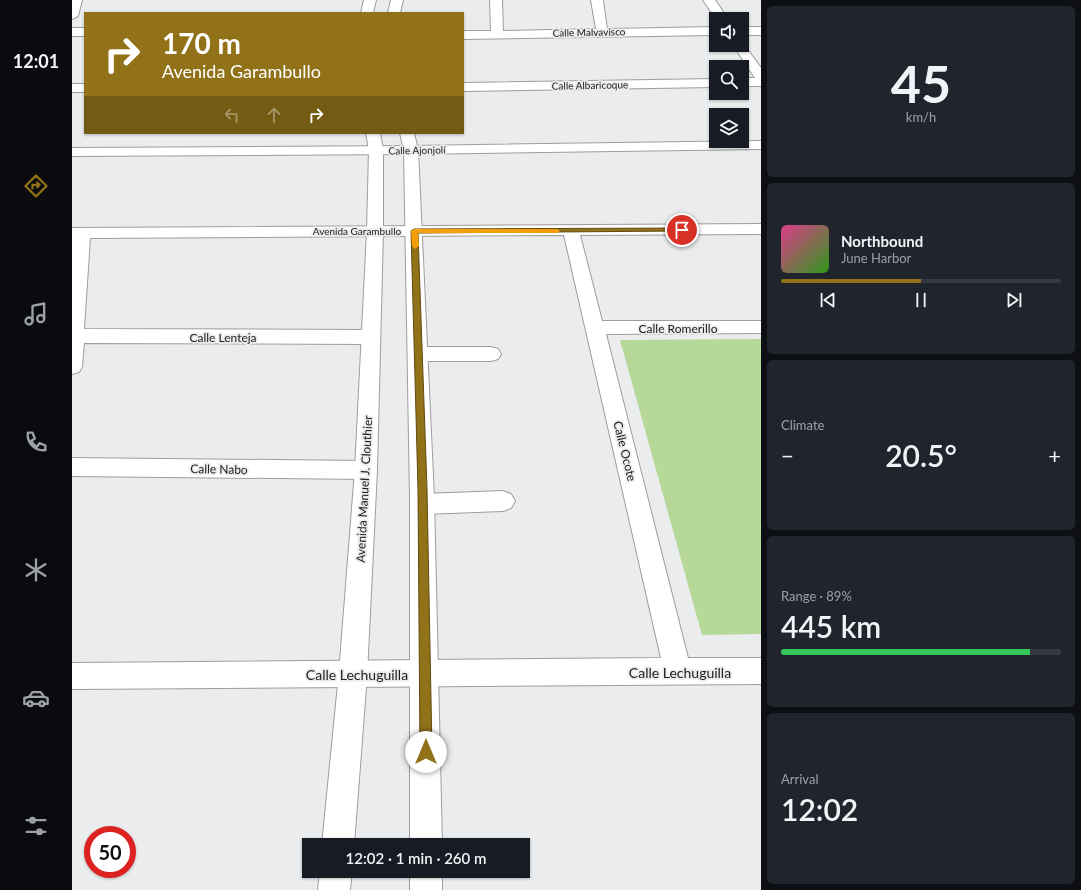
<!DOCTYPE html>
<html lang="en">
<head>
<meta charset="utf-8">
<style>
  body { margin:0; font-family:Lato,sans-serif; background:#20242c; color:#f1f3f6; height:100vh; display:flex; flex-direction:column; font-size:15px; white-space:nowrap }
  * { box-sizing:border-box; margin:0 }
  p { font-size:13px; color:#9ea1a6 }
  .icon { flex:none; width:22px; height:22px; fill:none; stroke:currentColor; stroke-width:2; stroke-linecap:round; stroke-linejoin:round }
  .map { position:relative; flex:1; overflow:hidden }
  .panel { display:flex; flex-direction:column; gap:6px; padding:6px; background:#0d0f14; width:320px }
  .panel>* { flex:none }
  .top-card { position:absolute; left:12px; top:12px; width:380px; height:122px; border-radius:0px; box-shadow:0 1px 3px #0004; background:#927219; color:#fff; overflow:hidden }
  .tools { position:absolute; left:637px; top:12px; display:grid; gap:8px }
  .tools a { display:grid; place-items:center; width:40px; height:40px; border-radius:0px; background:#171b24; box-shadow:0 1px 3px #0004; font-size:20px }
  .speed { position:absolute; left:12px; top:826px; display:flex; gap:8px; font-size:20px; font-weight:700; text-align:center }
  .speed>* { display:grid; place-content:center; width:52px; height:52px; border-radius:50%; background:#171b24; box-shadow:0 1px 3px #0004; line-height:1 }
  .speed .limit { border:6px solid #d22; background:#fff; color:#111 }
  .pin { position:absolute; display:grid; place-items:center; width:34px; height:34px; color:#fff; margin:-17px; border:2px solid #fff; border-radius:50%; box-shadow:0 1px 4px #0007 }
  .me { position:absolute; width:44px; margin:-22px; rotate:0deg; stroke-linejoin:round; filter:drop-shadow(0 0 3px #0008) }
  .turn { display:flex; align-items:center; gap:14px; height:84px; padding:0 12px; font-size:18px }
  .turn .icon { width:52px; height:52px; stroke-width:2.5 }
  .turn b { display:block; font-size:28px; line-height:34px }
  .lanes { display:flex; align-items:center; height:38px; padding:0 12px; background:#0003; justify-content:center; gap:20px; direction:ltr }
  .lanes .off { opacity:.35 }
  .big { font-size:30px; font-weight:600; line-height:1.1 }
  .panel .widget { flex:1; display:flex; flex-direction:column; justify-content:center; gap:6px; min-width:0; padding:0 14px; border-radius:6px; background:#20242c }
  .panel .dial { align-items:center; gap:0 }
  .dial b { font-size:52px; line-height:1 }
  .song { display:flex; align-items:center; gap:12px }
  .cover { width:48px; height:48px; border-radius:6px; background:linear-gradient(135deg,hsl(330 70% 55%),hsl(110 70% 35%)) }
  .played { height:4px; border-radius:2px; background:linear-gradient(90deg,#927219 50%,#363941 50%) }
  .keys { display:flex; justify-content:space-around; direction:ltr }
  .heat { display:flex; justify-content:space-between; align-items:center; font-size:22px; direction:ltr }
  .charge { height:6px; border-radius:3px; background:linear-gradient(90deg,#34c759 89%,#363941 0) }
  .trip { position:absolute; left:230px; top:838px; width:228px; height:40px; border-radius:0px; background:#171b24; box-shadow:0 1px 3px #0004; font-weight:600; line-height:40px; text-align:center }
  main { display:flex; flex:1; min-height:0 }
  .tabs { display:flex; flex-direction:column; width:72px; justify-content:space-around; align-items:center; background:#090b0e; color:#9ea1a6 }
  .tabs .icon { width:28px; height:28px }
  .tabs .selected { color:#927219 }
  .tabs b { font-size:18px; color:#f1f3f6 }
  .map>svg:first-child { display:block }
  .green { fill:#b6d898 }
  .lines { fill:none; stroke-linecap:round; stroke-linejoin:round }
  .minor-casing { stroke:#9c9d9f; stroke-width:2 }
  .major-casing { stroke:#9c9d9f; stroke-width:2 }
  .minor { fill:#fff; fill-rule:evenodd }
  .major { fill:#fff; fill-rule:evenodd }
  .route { fill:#927219; stroke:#5f4a10 }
  .slow { fill:#f59e0b }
  .labels { text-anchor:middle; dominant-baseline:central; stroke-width:3.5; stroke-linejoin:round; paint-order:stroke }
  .far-street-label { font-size:10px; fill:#212122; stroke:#ebecee }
  .street-label { font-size:12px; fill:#212122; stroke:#ebecee }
  .near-street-label { font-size:14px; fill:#212122; stroke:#ebecee }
</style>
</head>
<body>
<main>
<nav class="tabs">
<b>12:01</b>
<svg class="icon selected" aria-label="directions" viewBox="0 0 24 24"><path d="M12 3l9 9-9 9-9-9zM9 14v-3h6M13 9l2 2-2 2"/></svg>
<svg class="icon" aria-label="music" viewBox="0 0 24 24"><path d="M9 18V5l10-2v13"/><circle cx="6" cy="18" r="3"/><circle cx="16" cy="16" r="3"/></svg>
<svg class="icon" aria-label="phone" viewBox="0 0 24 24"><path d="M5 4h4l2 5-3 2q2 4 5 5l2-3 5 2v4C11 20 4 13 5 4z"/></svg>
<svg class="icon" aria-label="climate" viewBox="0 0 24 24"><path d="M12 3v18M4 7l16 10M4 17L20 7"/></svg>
<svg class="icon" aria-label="car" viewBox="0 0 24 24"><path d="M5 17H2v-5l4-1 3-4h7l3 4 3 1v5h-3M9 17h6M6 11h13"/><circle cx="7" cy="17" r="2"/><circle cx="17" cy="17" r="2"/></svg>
<svg class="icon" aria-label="filters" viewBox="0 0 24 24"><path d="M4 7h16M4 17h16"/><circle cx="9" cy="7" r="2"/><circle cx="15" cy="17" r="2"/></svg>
</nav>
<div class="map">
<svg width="689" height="890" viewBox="0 0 689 890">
  <rect width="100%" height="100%" fill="#ebecee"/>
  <path class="green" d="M689,339V634L630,635L548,340Z"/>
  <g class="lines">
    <g class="minor-casing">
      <path id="minor" d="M0,0H10L6,16L0,19Z
        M418,0H430L431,31L524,29L519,0H531L535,29L644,27V35L391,39V31H419Z
        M631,0H643L656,19H644Z
        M670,27H689V35H670Z
        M0,28H13V36H0Z
        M670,42L689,68V86H670V78H683L661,45H670Z
        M644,79V87L391,91V83Z
        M0,84H13V92H0Z
        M689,141V149L339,154L0,156V148L339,146Z
        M689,224V234L508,235L530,321H689V333L534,334L616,658H689V684L0,689V663L589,658L492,235L18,238L12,329L298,330L305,332L308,337L305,342L298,344L12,343L10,367L7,372L0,374V228Z
        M347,347H419L426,349L429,354L426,359L419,361H347L340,359L337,354L340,349Z
        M0,458L294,461L302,464L305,470L302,476L294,479L0,476Z
        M431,491L439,494L443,501L439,508L431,511L351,514L343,511L339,504L343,497L351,494Z"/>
    </g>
    <g class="major-casing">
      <path id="major" d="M292,0H304L301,13H289Z
        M319,0H331L328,13H316Z
        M294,133H308L311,150V231L305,470L295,674L282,845H250L267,674L283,470L295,231L297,150Z
        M328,133H342L346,150L362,498L370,845H338V498L332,150Z
        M248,871H280L278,890H246Z
        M338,871H370V890H338Z"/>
    </g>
    <use href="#minor" class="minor"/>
    <use href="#major" class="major"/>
  </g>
  <path class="route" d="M610,228L613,230L612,231L346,233L355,489L360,752L358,756L354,758L349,756L348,752L346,489L339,231L342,229Z"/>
  <path class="slow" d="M342,229H485L488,231L485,233H346L347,246L343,249L340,246L339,231Z"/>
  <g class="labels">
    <g class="far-street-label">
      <text transform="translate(517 32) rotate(-1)">Calle Malvavisco</text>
      <text transform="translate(518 85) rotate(-1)">Calle Albaricoque</text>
      <text transform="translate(345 150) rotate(-1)">Calle Ajonjolí</text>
      <text x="285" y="231">Avenida Garambullo</text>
    </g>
    <g class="street-label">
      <text x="606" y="328">Calle Romerillo</text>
      <text x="151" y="337">Calle Lenteja</text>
      <text transform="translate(553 451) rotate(76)">Calle Ocote</text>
      <text transform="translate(147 469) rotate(1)">Calle Nabo</text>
      <text transform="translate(292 489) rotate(-87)">Avenida Manuel J. Clouthier</text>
    </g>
    <g class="near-street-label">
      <text x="608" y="672">Calle Lechuguilla</text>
      <text x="285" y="674">Calle Lechuguilla</text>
    </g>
  </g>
</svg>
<div class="tools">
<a><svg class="icon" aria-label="sound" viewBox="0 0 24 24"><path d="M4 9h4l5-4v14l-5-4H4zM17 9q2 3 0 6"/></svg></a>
<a><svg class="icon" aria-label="search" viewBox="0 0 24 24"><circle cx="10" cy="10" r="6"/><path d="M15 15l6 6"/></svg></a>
<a><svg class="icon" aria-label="layers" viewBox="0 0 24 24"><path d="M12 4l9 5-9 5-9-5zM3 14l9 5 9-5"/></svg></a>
</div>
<div class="speed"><div class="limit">50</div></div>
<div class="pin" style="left:610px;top:230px;background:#d93025"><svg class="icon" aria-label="arrive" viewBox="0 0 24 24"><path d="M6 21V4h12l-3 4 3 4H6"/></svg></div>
<svg class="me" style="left:354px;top:752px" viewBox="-20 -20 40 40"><circle r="19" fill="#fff"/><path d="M0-13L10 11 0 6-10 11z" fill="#927219"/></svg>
<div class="trip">12:02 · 1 min · 260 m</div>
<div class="top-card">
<div class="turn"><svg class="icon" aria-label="right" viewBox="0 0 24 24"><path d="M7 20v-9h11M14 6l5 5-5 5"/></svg><div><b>170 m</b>Avenida Garambullo</div></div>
<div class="lanes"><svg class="icon off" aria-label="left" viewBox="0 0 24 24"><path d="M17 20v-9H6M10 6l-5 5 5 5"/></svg><svg class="icon off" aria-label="ahead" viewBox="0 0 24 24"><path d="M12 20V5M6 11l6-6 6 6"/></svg><svg class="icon" aria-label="right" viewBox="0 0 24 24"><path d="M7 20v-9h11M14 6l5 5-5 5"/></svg></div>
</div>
</div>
<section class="panel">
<div class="widget dial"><b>45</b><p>km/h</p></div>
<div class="widget">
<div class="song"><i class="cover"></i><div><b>Northbound</b><p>June Harbor</p></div></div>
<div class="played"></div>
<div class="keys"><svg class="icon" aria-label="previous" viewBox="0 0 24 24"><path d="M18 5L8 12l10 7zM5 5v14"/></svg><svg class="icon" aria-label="pause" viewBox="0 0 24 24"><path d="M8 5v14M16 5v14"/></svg><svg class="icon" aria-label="next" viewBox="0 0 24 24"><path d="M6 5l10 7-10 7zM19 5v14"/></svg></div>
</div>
<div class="widget"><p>Climate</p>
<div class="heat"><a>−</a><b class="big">20.5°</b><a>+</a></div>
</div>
<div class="widget"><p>Range · 89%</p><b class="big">445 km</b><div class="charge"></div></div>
<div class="widget"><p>Arrival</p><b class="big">12:02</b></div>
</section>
</main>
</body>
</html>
